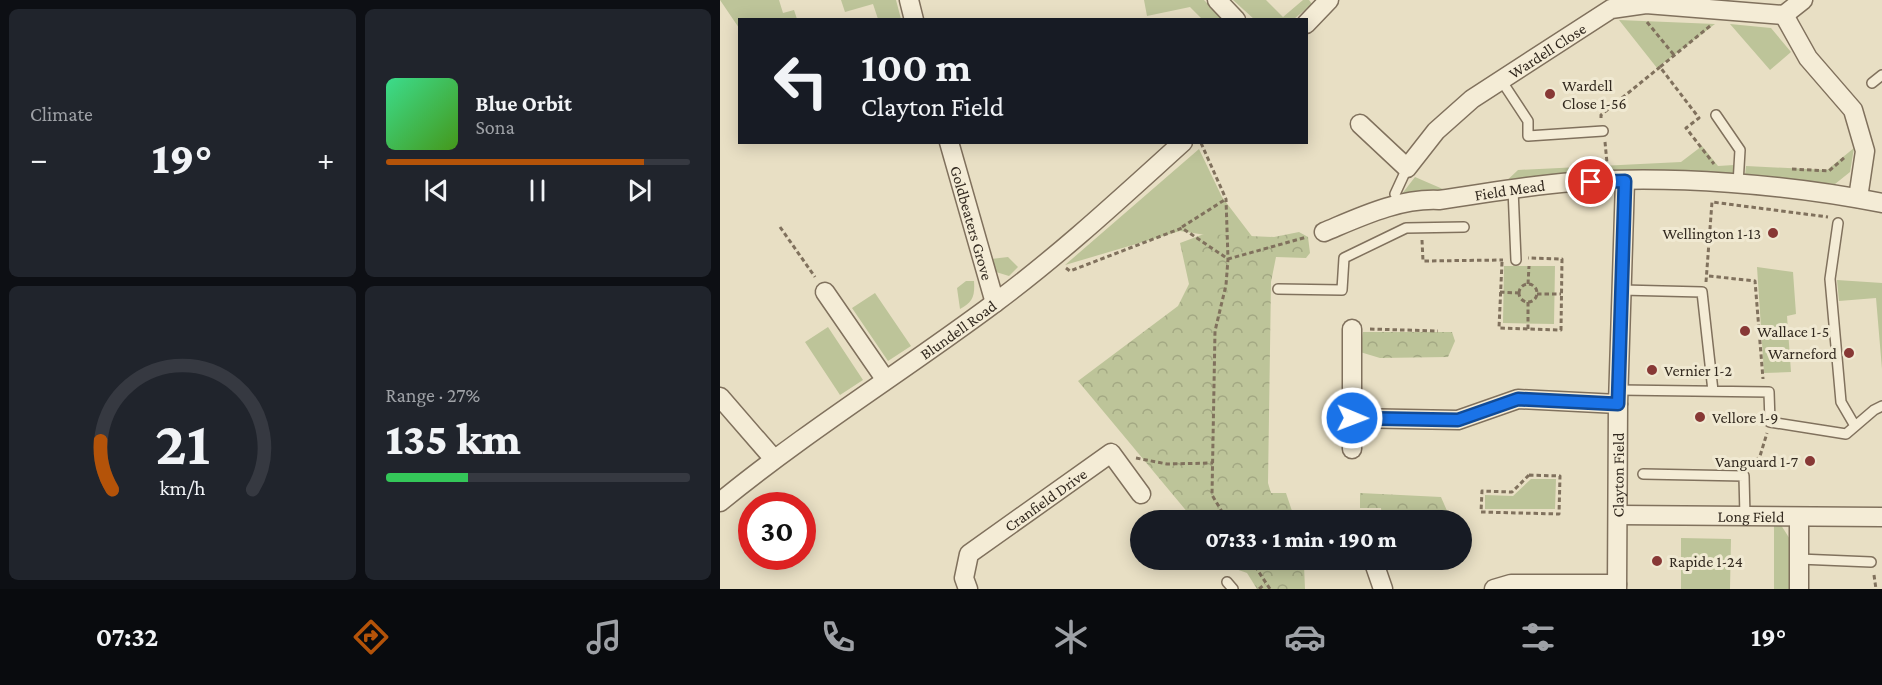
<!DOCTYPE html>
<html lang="en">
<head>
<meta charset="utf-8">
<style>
  body { margin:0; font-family:"Crimson Pro",serif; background:#20242c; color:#f1f3f6; height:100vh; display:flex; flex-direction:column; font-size:22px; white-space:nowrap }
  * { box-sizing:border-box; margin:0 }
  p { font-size:20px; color:#9ea1a6 }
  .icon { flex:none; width:33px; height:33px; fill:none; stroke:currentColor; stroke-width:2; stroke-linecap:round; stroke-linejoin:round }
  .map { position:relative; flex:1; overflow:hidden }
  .side { display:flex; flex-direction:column; gap:9px; padding:9px; background:#0d0f14; width:720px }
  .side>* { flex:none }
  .hud { position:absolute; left:18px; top:18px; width:570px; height:126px; border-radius:0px; box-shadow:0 3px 15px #0003; background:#171b24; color:#f1f3f6; overflow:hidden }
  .speed { position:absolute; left:18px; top:492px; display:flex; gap:12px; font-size:30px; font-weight:700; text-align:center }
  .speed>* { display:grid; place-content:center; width:78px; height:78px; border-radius:50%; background:#171b24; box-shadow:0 3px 15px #0003; line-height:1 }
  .speed .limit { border:9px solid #d22; background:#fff; color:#111 }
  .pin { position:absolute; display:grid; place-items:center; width:51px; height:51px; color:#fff; margin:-26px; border:3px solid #fff; border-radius:50%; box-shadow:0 2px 6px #0007 }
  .me { position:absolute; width:66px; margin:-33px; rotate:91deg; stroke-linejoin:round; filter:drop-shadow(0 0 4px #0008) }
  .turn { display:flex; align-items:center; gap:21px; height:126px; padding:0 24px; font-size:27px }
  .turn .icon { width:78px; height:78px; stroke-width:2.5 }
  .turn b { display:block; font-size:42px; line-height:51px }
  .big { font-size:45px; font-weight:800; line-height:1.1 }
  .side .card { flex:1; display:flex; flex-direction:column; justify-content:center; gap:9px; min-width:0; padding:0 21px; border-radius:9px; background:#20242c }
  .side .dial { align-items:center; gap:0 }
  .dial svg { height:156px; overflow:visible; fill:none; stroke:#363941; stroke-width:7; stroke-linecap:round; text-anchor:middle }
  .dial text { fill:#f1f3f6; stroke:none }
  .song { display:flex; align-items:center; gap:18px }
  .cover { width:72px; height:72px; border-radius:9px; background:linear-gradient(135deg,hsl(150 70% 55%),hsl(100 70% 35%)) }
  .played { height:6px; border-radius:3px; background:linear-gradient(90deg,#b45309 85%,#363941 85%) }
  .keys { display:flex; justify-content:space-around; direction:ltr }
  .heat { display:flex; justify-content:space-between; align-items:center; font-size:33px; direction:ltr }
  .charge { height:9px; border-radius:4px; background:linear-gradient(90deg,#34c759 27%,#363941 0) }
  .side .tiles { flex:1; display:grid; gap:9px; grid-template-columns:repeat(2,1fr) }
  .trip { position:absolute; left:410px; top:510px; width:342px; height:60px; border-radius:30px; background:#171b24; box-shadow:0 3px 15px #0003; font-weight:800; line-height:60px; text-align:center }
  .menu { display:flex; height:96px; justify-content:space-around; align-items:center; background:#090b0e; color:#9ea1a6 }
  .menu .icon { width:42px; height:42px }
  .menu .on { color:#b45309 }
  .menu b { font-size:27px; color:#f1f3f6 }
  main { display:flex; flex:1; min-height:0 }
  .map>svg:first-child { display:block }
  .green { fill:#bdc499 }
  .forest { fill:url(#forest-crowns) }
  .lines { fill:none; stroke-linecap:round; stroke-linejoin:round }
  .lane-casing { stroke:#80715d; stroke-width:12 }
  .street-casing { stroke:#80715d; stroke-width:21 }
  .path { stroke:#80715d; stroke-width:3; stroke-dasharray:4.5 3; stroke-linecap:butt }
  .lane { stroke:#f4ecd6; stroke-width:9 }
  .street { stroke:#f4ecd6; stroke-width:18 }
  .route-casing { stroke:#114b97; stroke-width:15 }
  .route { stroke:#1a73e8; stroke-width:10 }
  .poi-dot { fill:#873835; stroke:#f0e9d2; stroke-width:2 }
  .labels { text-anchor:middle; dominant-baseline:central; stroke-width:6; stroke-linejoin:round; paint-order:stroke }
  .street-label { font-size:16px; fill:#32291f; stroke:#f0e9d2 }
  .poi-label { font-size:16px; fill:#32291f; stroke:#f0e9d2; text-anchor:start }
</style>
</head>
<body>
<main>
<section class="side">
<div class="tiles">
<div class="card"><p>Climate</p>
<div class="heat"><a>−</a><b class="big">19°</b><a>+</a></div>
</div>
<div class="card">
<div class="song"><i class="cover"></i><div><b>Blue Orbit</b><p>Sona</p></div></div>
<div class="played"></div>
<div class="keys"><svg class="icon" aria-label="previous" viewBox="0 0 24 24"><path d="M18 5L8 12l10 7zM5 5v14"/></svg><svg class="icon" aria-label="pause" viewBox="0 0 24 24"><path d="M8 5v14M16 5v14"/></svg><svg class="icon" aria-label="next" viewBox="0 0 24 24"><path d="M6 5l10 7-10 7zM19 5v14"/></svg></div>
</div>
<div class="card dial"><svg viewBox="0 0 100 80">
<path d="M14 69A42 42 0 1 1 86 69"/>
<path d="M14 69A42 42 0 0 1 8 44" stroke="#b45309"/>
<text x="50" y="56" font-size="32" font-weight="700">21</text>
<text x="50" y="72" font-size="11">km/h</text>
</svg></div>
<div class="card"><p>Range · 27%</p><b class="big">135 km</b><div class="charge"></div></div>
</div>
</section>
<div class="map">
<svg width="1162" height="589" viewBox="0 0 1162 589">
  <defs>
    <pattern id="forest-crowns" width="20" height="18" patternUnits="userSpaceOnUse" patternTransform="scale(1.5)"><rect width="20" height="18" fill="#bdc499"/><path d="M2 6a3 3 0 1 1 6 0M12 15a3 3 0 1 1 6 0" fill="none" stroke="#a3a883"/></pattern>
  </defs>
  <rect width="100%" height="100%" fill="#e8dfc4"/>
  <path class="green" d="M0,0H59L63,13L74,10L77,19L20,20L19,28Z
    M121,0H176L181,19H158L153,4L125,12Z
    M424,0H484L503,19H482L470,7L427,16Z
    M513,0H546L563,17L583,0H589L592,4L574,19L535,20Z
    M899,20L995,24L937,68Z
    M1010,24L1051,28L1071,52L1050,70Z
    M982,146L998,166L1014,165V175L781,186L798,170L961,162Z
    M1134,148L1130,172L1115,184L1025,176L1026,166L1107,170Z
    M479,149L502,197L537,243L460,231L345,265Z
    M695,177L732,193L678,199Z
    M288,257L298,267L289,276L276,272L271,259Z
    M784,266H835L834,324L783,323Z
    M1037,267L1073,272L1076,314L1067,316L1071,372L1044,373Z
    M1117,280L1162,283V369L1156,298L1119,301Z
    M246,281H254C255,296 253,302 240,309L237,288Z
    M155,293L191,346L168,361L132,308Z
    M108,327L143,380L120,395L85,342Z
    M811,479H836L835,509H765V495L793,496Z
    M1061,525L1073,544L1071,589H1054V526Z
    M961,538L1011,539L1010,589H961Z"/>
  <path class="forest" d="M579,232L588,237L590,253L586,258L556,257L551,282L548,483L551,493H566L575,520H474L358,381L458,306L469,284L460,243L484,234L554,237Z
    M643,332H732L735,341L728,357L660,358L640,352Z
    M640,493L721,497L731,520H662L661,508H640Z
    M506,560H562L584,565L585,589H537L527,573L513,568Z"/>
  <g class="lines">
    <g class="lane-casing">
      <path id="lane" d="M781,80L808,121V136L883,131
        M1152,83L1162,75
        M996,115L1020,150L1018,184
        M793,189L796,260
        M675,194L687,168
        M1118,223L1110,279L1121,402L1135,426
        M558,289L622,290L624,258L686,228L744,227
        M902,290L982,292L993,391
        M899,390L1049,392L1050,422L1126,434L1154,410L1162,406
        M923,474L1024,476L1025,516
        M1079,559L1151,562
        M507,582L513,589"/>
    </g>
    <g class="street-casing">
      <g id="street">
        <path d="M189,0L194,20"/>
        <path d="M497,0L516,20"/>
        <path d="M1064,15L1088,58L1133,110L1145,151L1138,198"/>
        <path d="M1064,15L1083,0"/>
        <path d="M586,24L609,0"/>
        <path id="s1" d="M640,124L687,168L716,131L752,99L891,9L926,4L1064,15"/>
        <path id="s2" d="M229,142L275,303"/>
        <path id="s3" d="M604,232C640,217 679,198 719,200C763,194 809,185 854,182C951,175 1067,184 1162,203"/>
        <path d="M105,292L165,379"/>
        <path d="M0,397L53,458"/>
        <path d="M632,418L738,420L798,399L898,404"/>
        <path d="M632,449V329"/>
        <path id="s4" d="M0,502C88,430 185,370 276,302C342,253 402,197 463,142"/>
        <path id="s5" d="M899,515L1162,517"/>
        <path d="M653,560L663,589"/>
        <path id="s6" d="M248,589L244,578L249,554L391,453L421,494"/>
        <path d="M774,589L791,584H897"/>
        <path id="s7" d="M897,589L898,404L905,181"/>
        <path d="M1079,589V517"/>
      </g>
    </g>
    <path class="path" d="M927,22L954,55
      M990,26L940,67L979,118L966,128L994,164
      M881,118V115L940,67
      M885,142L887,163
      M481,143L506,199L508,259L506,285L495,331L492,495L507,520
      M1072,169L1109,171L1125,157
      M60,227L95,277
      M462,227L506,199
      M702,240L703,261L783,260
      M782,262L779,328L841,330L842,259L808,258
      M346,268L350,271L462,228L508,259L587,237
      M989,276L1035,281L1043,379
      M986,282L992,202L1108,217
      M808,284L809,266
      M799 293a9 9 0 1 1 18 0a9 9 0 1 1-18 0Z
      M780,292L799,293
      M817,294H841
      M808,302V329
      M650,329L718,331
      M416,458L447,464L493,463
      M1031,467L1040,456L1047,433
      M809,475L840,476L839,514L761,512L762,491L792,492Z
      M531,560L550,589
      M534,565L545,560
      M1154,575L1156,589
      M539,589L545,584"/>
    <use href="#lane" class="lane"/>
    <use href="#street" class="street"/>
  </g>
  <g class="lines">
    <g class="route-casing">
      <path id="route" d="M632,418L738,420L798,399L898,404L905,181L871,182"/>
    </g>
    <use href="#route" class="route"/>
  </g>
  <g class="poi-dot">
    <circle cx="830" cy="94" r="6"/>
    <circle cx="1053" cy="233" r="6"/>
    <circle cx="1025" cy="331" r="6"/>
    <circle cx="1129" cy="353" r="6"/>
    <circle cx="932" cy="370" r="6"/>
    <circle cx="980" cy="417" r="6"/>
    <circle cx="1090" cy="461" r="6"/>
    <circle cx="937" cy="561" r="6"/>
  </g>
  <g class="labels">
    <g class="street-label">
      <text stroke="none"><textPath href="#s1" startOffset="249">Wardell Close</textPath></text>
      <text stroke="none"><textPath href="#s3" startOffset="192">Field Mead</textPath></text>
      <text stroke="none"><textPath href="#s2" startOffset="84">Goldbeaters Grove</textPath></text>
      <text stroke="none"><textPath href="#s4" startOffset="294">Blundell Road</textPath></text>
      <text stroke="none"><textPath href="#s7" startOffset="114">Clayton Field</textPath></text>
      <text stroke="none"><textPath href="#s6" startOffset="130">Cranfield Drive</textPath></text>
      <text stroke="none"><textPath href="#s5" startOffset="132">Long Field</textPath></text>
    </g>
    <g class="poi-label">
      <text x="842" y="85">Wardell<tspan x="842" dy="18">Close 1-56</tspan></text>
      <text x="1041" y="233" text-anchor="end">Wellington 1-13</text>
      <text x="1037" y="331">Wallace 1-5</text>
      <text x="1117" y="353" text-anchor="end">Warneford</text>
      <text x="944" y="370">Vernier 1-2</text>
      <text x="992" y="417">Vellore 1-9</text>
      <text x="1078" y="461" text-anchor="end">Vanguard 1-7</text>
      <text x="949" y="561">Rapide 1-24</text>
    </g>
  </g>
</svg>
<div class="speed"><div class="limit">30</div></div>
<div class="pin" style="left:871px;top:182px;background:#d93025"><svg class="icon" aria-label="arrive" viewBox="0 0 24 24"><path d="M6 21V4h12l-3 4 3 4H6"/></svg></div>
<svg class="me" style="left:632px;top:418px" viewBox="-20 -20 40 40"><circle r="17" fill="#1a73e8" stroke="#fff" stroke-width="3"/><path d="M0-11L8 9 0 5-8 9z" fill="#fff"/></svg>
<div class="trip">07:33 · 1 min · 190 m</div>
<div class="hud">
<div class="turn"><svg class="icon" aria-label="left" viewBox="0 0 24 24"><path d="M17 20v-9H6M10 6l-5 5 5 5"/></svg><div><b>100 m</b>Clayton Field</div></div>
</div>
</div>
</main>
<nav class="menu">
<b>07:32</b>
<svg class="icon on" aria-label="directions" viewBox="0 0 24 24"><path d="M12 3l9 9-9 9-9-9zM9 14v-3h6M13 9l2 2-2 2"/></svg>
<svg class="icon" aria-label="music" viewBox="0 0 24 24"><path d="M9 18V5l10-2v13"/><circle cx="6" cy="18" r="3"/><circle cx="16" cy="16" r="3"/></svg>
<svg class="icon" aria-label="phone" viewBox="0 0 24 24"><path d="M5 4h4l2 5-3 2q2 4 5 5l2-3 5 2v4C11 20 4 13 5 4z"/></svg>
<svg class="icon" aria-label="climate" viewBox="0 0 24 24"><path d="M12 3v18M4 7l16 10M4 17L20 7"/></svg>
<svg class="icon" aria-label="car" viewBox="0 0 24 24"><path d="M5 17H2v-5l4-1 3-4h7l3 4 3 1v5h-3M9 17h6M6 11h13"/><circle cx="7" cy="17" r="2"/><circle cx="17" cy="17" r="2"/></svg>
<svg class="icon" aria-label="filters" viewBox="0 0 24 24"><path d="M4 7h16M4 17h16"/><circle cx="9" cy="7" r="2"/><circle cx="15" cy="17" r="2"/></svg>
<b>19°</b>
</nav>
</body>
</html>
